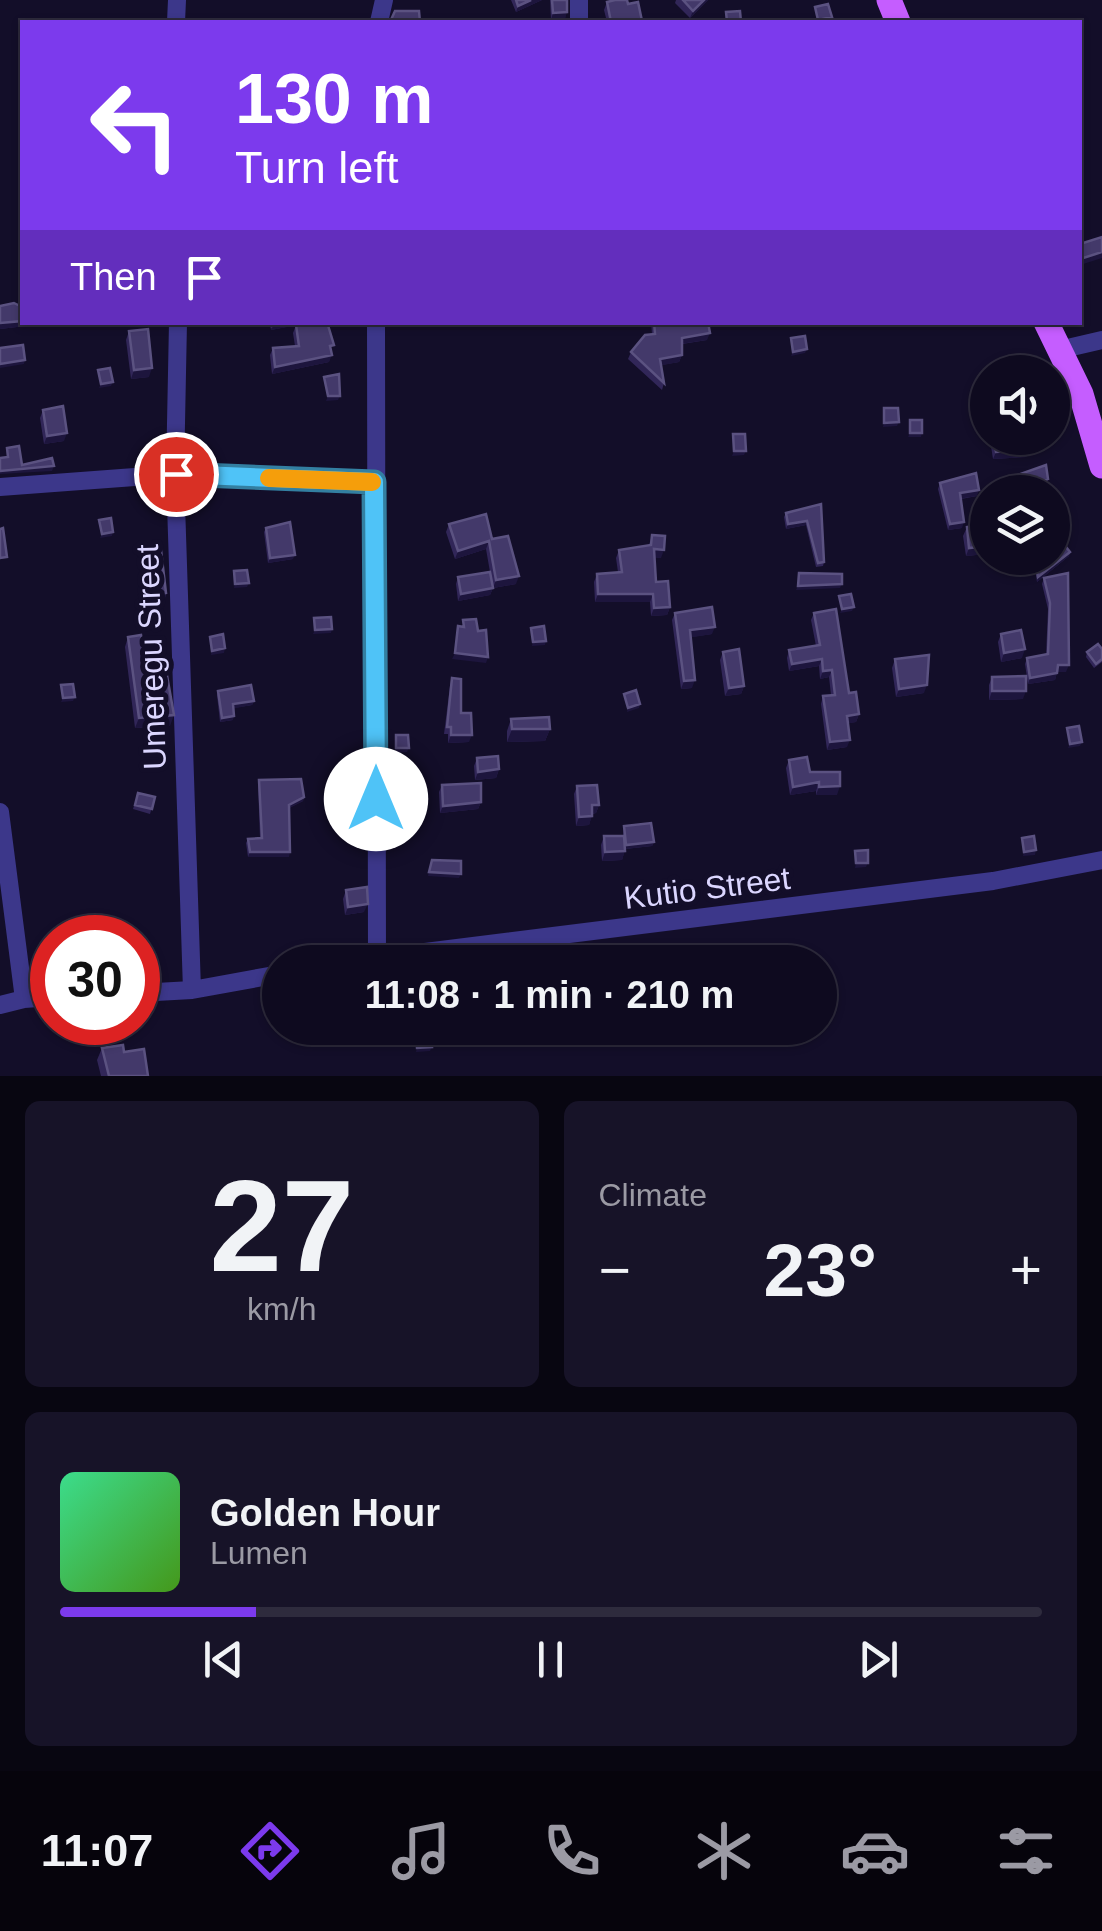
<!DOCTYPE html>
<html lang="en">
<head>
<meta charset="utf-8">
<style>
  body { margin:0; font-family:Helvetica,sans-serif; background:#171328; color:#f1f3f6; height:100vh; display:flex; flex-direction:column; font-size:38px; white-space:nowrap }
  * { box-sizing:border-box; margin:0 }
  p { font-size:32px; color:#9b9aa4 }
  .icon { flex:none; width:55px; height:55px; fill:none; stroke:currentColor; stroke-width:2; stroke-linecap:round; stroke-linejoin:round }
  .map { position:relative; height:1076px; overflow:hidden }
  .sheet { display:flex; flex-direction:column; gap:25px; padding:25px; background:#080611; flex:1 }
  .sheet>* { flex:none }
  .banner { position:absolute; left:20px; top:20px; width:1062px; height:305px; border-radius:0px; box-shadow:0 2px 8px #0004,0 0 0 2px #2e2b3d; background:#7c3aed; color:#fff; overflow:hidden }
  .fabs { position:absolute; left:970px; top:355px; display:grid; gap:20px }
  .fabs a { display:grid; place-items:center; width:100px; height:100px; border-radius:50%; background:#0e0a1f; box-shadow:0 2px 8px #0004,0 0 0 2px #2e2b3d; font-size:50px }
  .speed { position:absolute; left:30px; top:915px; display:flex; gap:20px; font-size:50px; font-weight:700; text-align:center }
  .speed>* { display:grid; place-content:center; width:130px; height:130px; border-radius:50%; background:#0e0a1f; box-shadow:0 2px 8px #0004,0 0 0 2px #2e2b3d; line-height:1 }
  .speed .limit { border:15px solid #d22; background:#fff; color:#111 }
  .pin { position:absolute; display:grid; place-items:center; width:85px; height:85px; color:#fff; margin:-42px; border:5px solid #fff; border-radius:50%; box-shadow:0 2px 10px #0007 }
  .me { position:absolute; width:110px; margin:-55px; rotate:0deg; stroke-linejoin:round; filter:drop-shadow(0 0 8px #0008) }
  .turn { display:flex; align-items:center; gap:35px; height:210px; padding:0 50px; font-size:45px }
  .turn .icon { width:130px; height:130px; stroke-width:2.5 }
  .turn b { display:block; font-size:70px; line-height:85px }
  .then { display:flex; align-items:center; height:95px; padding:0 50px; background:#0003; gap:20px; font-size:38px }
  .big { font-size:75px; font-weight:700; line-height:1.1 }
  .sheet .widget { flex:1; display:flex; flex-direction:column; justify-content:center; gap:15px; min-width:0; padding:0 35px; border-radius:15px; background:#171328 }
  .sheet .dial { align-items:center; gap:0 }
  .dial b { font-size:130px; line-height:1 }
  .song { display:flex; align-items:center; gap:30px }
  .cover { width:120px; height:120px; border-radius:15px; background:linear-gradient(135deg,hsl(150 70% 55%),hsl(100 70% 35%)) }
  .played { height:10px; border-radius:5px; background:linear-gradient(90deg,#7c3aed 20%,#2e2b3d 20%) }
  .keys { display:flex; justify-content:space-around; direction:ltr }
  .heat { display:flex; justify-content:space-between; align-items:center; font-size:55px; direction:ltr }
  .sheet .tiles { flex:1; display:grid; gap:25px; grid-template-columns:1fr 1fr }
  .widget:last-child { grid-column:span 2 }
  .trip { position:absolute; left:262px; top:945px; width:575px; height:100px; border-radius:50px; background:#0e0a1f; box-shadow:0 2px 8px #0004,0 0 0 2px #2e2b3d; font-weight:700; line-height:100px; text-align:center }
  .dock { display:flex; height:160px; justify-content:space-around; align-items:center; background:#06040c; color:#9b9aa4 }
  .dock .icon { width:70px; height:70px }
  .dock .current { color:#7c3aed }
  .dock b { font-size:45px; color:#f1f3f6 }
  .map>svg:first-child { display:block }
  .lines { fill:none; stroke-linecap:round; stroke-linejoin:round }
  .minor { stroke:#3c378a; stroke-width:18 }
  .primary { stroke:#c55dff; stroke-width:25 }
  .wall { fill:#312658 }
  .shaded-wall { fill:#1d153d }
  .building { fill:#43396a; stroke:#5b5281; stroke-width:2.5 }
  .route-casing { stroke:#337fa1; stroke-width:25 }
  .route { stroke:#4fc3f7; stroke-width:18 }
  .slow { stroke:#f59e0b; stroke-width:18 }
  .labels { text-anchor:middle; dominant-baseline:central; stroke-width:10; stroke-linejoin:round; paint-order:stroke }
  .street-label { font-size:32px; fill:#dbd6ff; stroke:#130e29 }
</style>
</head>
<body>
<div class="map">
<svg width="1102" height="1076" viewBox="0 0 1102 1076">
  <rect width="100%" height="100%" fill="#130e29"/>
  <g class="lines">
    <path class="minor" d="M579,0V22
      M176,22L177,0
      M379,22L384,0
      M178,322L175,474L192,990
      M376,322L377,957
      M1059,350L1102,340
      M0,487L175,474L374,482
      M0,812L24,999L52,997
      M345,962L993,881L1102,860
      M138,993L192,990L280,974
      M0,1005L24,999"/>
    <path class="primary" d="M889,0L898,22
      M1046,322L1081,394L1102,466"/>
  </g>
  <path class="wall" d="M511,0H542L516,12Z
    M550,0H567L565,19L551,20Z
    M676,0H708L690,18L675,3Z
    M607,2L628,4L642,21L641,22H607L604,10Z
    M21,283H22V322H59L0,329V306L22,307L19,289Z
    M270,322H300L299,325L331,352L329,362L272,374L270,355L273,348L295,346L293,333L296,325L271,330Z
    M651,322H718L708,324L707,340L682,344V355L679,362L661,365L664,383L662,390L628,359L631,352L652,334Z
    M129,331L149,377L131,379L126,340Z
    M43,410L64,441L44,444L40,418Z
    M993,439L1036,444L1034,451L1028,452L1026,457L993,459L991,446Z
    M1009,478L1048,479L1045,488L1031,492H1007L1006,486Z
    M940,483L977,496L961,499L962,528L948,530L938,489Z
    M821,504L824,562L823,566L816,567L806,525L786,529L784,517L786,513Z
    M449,524L492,539L516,584L493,588L490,595L458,601L456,584L458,577L490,572L486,549L455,559L446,532Z
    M967,527L988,546L986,554L966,556L963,536Z
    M266,528L293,559L268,563L264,532Z
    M652,535L661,558L654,557L656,582L670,607L667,615L651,616L650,602H595L594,582L597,574L618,572L616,558L619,550L649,545Z
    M152,550L166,593L165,598L151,599L148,565Z
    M1070,552L1069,556L1037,582L1035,569L1014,572L1011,558H1052Z
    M1044,578L1066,672H1057L1055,680L1028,684L1025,664L1027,658L1046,655L1048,609L1042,584Z
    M675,613L712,634L691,637L692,688L681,689L672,620Z
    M814,613L859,714L856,722L848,723L847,747L827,750L821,704L823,696L831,695L829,677L820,679L819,666L789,671L787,658L789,650L816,646L811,620Z
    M1001,634L1022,658L1001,662L998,642Z
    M128,637L144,656L170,726L135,728L125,647Z
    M1102,649V662L1094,668L1086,657L1087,652Z
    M723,652L744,686L741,694L725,696L720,660Z
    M895,659L924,693L896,697L892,668Z
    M992,677L1023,699L989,700V685Z
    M452,678L461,713L469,742L448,743V734H444L450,686Z
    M218,691L254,701L252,705L233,708V720L220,722L217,695Z
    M511,719L550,729L545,741L507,742V731Z
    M477,758L499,769L496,778L475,780L474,766Z
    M789,760L810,772L837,795H816V791L790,795L786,768Z
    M259,780L304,797L303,801L289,808V857H248L246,843L248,839L260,838L258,784Z
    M442,785L481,802L478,809L440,813L439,792Z
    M577,786L599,805L596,813L592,814L589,825L576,826L574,794Z
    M138,793L155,797L150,814L133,809Z
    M624,826L654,842L652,846L625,849L622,860L602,861L601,845L604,836H623Z
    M346,890L364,912L345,915L343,899Z
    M102,1048L124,1052L148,1076H101L97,1060Z"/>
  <path class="shaded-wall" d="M531,0H542L516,12L518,6Z
    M704,0H708L690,18L693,11Z
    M567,12L565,19L551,20L553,13Z
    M832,17L830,21L817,22L818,20Z
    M1102,252V258L1080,265V259Z
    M22,321V322H59L0,329V323Z
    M290,322H300L299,325L271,330L272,326Z
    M710,333L707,340L680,344L682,338Z
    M807,349L805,353L791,356L793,352Z
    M332,355L329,362L272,374L275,367Z
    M682,355L679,362L658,366L660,359Z
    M25,360L24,364L0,368V364Z
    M152,368L149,377L131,379L134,370Z
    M113,382L111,386L99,388L101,384Z
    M328,396H340L338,400L326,401Z
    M899,422L897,426L883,427L884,423Z
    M67,433L64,441L44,444L47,436Z
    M910,433H922L921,437H908Z
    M1036,444L1034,451L1028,452L1026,457L993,459L996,452Z
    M734,451H746L744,455L732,456Z
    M54,466L52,471L0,474V471Z
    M1048,479L1045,488L1031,492H1024L1026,487Z
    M979,490L977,496L958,499L960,493Z
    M807,521L806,525L786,529L788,524Z
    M964,522L962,528L948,530L950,524Z
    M113,532L112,536L100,538L102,534Z
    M489,541L486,549L455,559L458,551Z
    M988,546L986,554L966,556L969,548Z
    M654,549L664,550L661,558L651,557Z
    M1070,552L1069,556L1037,582L1038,577Z
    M295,555L293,559L268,563L270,558Z
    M1036,565L1035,569L1014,572L1015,568Z
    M519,576L516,584L493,588L490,595L458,601L461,594L493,588L496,580Z
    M249,583L247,587L234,588L235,584Z
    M842,584L840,588L796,590L798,586Z
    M166,593L165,598L151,599L153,595Z
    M598,594H653L650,602H595Z
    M670,607L667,615L651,616L654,608Z
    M854,607L852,611L840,613L842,609Z
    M715,627L712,634L688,638L690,630Z
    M332,629L331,633L313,634L315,630Z
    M546,641L545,645L532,646L533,642Z
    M225,648L224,653L211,655L212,651Z
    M1025,649L1022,658L1001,662L1004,653Z
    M455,653L488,657L486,663L452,659Z
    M822,659L819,666L789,671L792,664Z
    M1058,665H1069L1066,672H1055Z
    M832,670L829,677L820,679L823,671Z
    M1057,673L1055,680L1028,684L1030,678Z
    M695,680L692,688L681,689L684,681Z
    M927,685L924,693L896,697L899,689Z
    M744,686L741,694L725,696L729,688Z
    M992,691H1026L1023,699L989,700Z
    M75,697L73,701L61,702L63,698Z
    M254,701L252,705L231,709L233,704Z
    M640,704L639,708L627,712L628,708Z
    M859,714L856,722L845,724L847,716Z
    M174,715L170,726L135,728L139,718Z
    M234,716L233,720L220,722L222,718Z
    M512,729H550L545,741L507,742Z
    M451,735H472L469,742L448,743Z
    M850,740L847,747L827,750L830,742Z
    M1082,742L1080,746L1068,748L1070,744Z
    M396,748H409L407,752L395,753Z
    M499,769L496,778L475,780L478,772Z
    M819,782L816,791L790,795L793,787Z
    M840,786L837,795H816L819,787Z
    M304,797L303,801L287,809L289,805Z
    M481,802L478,809L440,813L443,806Z
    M592,805H599L596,813L589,814Z
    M592,816L589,825L576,826L579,817Z
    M393,838L407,839L405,843H392Z
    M654,842L652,846L625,849L626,845Z
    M1036,850L1035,855L1023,856L1024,852Z
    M625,851L622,860L602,861L605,852Z
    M250,852H290L289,857H248Z
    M856,863H868L866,867L855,868Z
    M429,872L461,874L459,878L428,876Z
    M368,904L364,912L345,915L348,907Z
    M432,1047L430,1051L416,1052L417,1048Z"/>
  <path class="building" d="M516,0H531L518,6Z
    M552,0H567V12L553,13Z
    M615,0H627L628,4L638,2L642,21L635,22H611L607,2Z
    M683,0H704L693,11Z
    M828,4L832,17L818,20L815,7Z
    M395,11H419L420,22H390Z
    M740,11L741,22H727L726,12Z
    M769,20L770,22H743Z
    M1102,237V252L1080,259V244Z
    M14,303L22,307V321L0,323V306Z
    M272,322H290L272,326Z
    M311,322H327L334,345L330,346L332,355L275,367L273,348L299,346L296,325Z
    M654,322H708L710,333L682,338V355L660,359L664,383L631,352L645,335L655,334Z
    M148,329L152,368L134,370L129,331Z
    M805,336L807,349L793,352L791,338Z
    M23,345L25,360L0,364V348Z
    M1027,367L1029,372H1016Z
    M110,368L113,382L101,384L98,370Z
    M339,374L340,396H328L324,377Z
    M63,406L67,433L47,436L43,410Z
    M884,408H898L899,422L884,423Z
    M910,420H922V433H910Z
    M733,434H745L746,451H734Z
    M1006,438H1035L1036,444L1028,446L1029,450L996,452L993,439Z
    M19,446L22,465L52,458L54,466L0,471V458L8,457L7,448Z
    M1046,465L1048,479L1026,487L1027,492H1011L1009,478Z
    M976,473L979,490L960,493L964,522L950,524L940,483Z
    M821,504L824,562L818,563L807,521L788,524L786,513Z
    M486,514L492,539L508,536L519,576L496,580L489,541L458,551L449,524Z
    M111,518L113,532L102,534L99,520Z
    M290,522L295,555L270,558L266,528Z
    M986,524L988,546L969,548L967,527Z
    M3,528L7,557L0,558V529Z
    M652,535L665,536L664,550L654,549L656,582L668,581L670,607L654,608L653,594H598L597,574L622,572L619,550L651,545Z
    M1063,543L1070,552L1038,577L1036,565L1015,568L1013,558H1052V545Z
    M152,550H161L166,593L153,595L150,561Z
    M247,570L249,583L235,584L234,571Z
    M490,572L493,588L461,594L458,577Z
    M799,573L842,574V584L798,586Z
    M1068,573L1069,665H1058L1057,673L1030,678L1027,658L1048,654L1050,603L1044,578Z
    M851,594L854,607L842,609L839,596Z
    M712,607L715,627L690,630L695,680L684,681L675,613Z
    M836,609L849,693L856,692L859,714L847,716L850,740L830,742L823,696L835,695L832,670L823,671L822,659L792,664L789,650L820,645L814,613Z
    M331,617L332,629L315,630L314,618Z
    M476,619L478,631L486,630L488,657L455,653L458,626L464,627L463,620Z
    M544,626L546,641L533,642L531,628Z
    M1021,630L1025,649L1004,653L1001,634Z
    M223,634L225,648L212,651L210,637Z
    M141,635L144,656L163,653L174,715L139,718L128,637Z
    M1098,644L1102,649V659L1096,664L1087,652Z
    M739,649L744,686L729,688L723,652Z
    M929,655L927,685L899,689L895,659Z
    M1026,676V691H992V677Z
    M452,678L461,679V713H471L472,735H451V727H447Z
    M73,684L75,697L63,698L61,685Z
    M251,685L254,701L233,704L234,716L222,718L218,691Z
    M636,690L640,704L628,708L624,694Z
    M549,717L550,729H512L511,719Z
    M1079,726L1082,742L1070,744L1067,728Z
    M396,735H408L409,748H396Z
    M498,756L499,769L478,772L477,758Z
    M807,757L810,772H840V786L819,787V782L793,787L789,760Z
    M301,779L304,797L289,805L290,852H250L248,839L262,838L259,780Z
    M481,783V802L443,806L442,785Z
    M597,785L599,805H592V816L579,817L577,786Z
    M138,793L155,797L152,809L135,805Z
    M651,823L654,842L626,845L624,826Z
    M394,825H407V839L393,838Z
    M604,836H624L625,851L605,852Z
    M1034,836L1036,850L1024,852L1022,838Z
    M868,850V863H856L855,851Z
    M432,860L461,861V874L429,872Z
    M367,887L368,904L348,907L346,890Z
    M430,1032L432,1047L417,1048L416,1034Z
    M123,1045L124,1052L144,1049L148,1076H109L102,1048Z"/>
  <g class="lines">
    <g class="route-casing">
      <path id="route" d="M176,474L374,482L376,799"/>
    </g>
    <use href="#route" class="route"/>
    <path class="slow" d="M269,478L372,482"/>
  </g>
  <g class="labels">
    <g class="street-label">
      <text transform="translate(151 657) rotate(-92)">Umeregu Street</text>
      <text transform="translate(707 888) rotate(-7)">Kutio Street</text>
    </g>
  </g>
</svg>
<div class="fabs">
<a><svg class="icon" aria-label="sound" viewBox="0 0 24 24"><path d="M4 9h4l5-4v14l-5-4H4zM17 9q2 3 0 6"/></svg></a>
<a><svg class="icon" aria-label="layers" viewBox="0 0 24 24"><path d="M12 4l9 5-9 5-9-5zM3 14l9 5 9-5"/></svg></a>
</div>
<div class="speed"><div class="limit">30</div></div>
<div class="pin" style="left:176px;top:474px;background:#d93025"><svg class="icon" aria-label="arrive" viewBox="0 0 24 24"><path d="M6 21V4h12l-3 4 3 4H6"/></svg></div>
<svg class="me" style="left:376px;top:799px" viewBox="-20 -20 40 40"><circle r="19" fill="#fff"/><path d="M0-13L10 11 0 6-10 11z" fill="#4fc3f7"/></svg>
<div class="trip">11:08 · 1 min · 210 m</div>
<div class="banner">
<div class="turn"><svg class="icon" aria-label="left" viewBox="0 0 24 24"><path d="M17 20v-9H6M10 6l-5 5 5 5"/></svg><div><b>130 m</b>Turn left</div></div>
<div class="then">Then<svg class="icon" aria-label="arrive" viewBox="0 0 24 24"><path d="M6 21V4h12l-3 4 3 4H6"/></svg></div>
</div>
</div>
<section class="sheet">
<div class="tiles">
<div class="widget dial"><b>27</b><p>km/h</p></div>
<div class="widget"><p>Climate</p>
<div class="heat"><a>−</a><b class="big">23°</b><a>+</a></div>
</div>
<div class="widget">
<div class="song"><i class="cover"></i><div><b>Golden Hour</b><p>Lumen</p></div></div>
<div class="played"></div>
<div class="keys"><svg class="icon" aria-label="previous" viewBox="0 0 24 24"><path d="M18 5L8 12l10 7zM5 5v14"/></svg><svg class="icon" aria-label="pause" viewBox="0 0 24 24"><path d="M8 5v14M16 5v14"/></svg><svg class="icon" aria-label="next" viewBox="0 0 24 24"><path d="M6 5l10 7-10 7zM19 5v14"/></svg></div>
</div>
</div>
</section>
<nav class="dock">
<b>11:07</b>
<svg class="icon current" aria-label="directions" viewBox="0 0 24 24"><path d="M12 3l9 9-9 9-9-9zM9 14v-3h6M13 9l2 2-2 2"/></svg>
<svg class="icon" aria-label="music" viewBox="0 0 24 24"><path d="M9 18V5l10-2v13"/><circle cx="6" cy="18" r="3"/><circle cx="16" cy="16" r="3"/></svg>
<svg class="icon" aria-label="phone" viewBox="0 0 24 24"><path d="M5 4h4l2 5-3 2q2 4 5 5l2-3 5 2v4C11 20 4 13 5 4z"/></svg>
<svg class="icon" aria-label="climate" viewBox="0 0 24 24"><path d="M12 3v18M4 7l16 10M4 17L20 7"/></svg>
<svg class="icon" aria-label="car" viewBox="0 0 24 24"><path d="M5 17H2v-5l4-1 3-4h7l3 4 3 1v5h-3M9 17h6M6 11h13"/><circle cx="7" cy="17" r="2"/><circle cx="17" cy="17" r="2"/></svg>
<svg class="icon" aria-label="filters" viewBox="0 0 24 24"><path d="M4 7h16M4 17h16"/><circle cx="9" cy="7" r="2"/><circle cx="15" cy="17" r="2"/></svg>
</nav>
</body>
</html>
